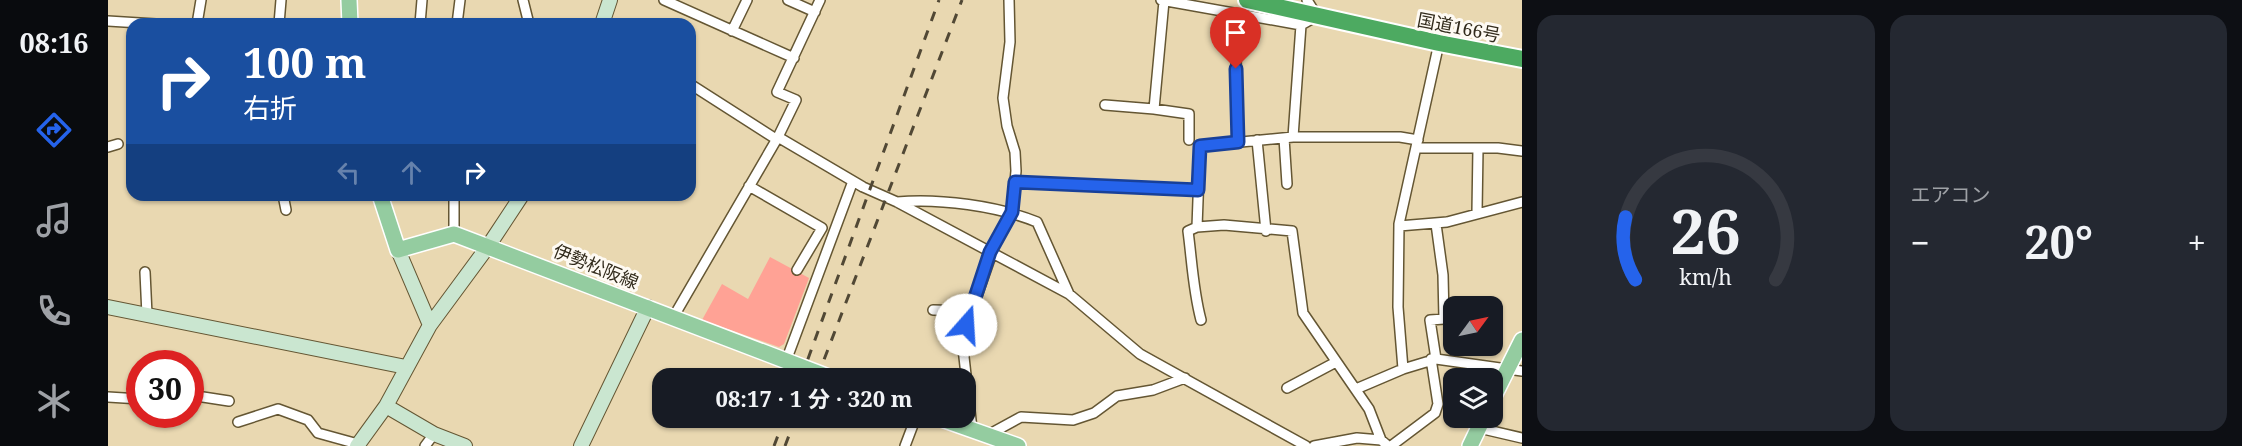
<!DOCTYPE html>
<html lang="ja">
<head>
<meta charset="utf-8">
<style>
  body { margin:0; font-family:"Noto Serif","Noto Sans JP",serif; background:#242831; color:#f1f3f6; height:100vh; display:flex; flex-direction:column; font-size:22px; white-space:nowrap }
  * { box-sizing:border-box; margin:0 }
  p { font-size:20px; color:#9ea1a6 }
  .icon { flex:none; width:33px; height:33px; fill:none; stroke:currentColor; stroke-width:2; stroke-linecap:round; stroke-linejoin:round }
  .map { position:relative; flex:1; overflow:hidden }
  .side { display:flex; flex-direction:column; gap:15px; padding:15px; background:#0d0f14; width:720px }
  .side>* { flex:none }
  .top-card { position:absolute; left:18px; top:18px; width:570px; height:183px; border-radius:18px; box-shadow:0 2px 4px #0004; background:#1a4fa0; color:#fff; overflow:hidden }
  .needle { width:39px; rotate:57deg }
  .tools { position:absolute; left:1335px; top:296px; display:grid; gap:12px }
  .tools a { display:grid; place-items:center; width:60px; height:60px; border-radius:12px; background:#171b24; box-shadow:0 2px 4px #0004; font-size:30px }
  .speed { position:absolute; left:18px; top:350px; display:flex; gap:12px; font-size:30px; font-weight:700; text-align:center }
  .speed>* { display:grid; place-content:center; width:78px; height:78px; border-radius:50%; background:#171b24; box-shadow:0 2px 4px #0004; line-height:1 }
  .speed .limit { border:9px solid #d22; background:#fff; color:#111 }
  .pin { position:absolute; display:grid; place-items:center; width:51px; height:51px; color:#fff; margin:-62px -26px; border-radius:50% 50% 50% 0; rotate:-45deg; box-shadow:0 0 6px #0007 }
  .pin .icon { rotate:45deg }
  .me { position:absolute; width:66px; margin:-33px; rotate:19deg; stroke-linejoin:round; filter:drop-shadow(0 0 4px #0008) }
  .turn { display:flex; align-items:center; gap:21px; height:126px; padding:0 18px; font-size:27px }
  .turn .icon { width:78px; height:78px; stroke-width:2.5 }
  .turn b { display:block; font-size:42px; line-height:51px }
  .lanes { display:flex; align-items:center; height:57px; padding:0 18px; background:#0003; justify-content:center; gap:30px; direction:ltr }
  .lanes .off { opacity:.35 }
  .big { font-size:45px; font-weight:700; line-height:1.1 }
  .side .tile { flex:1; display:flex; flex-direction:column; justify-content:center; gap:9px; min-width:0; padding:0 21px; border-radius:18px; background:#242831 }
  .side .dial { align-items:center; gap:0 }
  .dial svg { height:156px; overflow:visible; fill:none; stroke:#363941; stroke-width:7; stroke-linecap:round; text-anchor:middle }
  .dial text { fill:#f1f3f6; stroke:none }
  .heat { display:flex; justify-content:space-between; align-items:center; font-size:33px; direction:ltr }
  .side .tiles { flex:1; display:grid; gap:15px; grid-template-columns:repeat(2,1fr) }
  .trip { position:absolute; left:544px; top:368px; width:324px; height:60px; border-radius:18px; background:#171b24; box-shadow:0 2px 4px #0004; font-weight:700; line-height:60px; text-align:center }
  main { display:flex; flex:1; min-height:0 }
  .tab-bar { display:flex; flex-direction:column; width:108px; justify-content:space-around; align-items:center; background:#090b0e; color:#9ea1a6 }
  .tab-bar .icon { width:42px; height:42px }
  .tab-bar .on { color:#2563eb }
  .tab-bar b { font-size:27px; color:#f1f3f6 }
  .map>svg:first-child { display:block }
  .green { fill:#ffa295 }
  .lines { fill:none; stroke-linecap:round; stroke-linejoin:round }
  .street-casing { stroke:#645633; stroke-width:12 }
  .secondary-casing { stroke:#645633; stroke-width:16 }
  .primary-casing { stroke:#fff; stroke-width:18 }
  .highway-casing { stroke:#fff; stroke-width:20 }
  .street { stroke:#fff; stroke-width:9 }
  .secondary { stroke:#cae6d0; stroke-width:14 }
  .primary { stroke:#94cca0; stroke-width:15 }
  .highway { stroke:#4daa61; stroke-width:16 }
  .rail { stroke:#514835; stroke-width:3; stroke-dasharray:10 10; stroke-linecap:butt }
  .route-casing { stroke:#184099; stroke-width:15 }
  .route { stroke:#2563eb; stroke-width:10 }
  .labels { text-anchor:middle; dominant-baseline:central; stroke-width:6; stroke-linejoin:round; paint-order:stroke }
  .street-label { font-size:18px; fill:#322b1c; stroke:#fefaf3 }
</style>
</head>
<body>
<main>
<nav class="tab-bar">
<b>08:16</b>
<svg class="icon on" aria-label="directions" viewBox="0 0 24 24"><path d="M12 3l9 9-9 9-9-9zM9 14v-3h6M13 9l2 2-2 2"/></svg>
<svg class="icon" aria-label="music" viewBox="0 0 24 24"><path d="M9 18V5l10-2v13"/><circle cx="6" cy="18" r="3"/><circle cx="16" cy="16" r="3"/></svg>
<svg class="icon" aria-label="phone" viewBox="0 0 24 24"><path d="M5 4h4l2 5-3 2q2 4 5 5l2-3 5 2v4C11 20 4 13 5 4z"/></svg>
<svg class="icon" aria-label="climate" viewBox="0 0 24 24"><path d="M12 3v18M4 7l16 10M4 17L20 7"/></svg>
</nav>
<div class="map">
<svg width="1414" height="446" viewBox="0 0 1414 446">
  <rect width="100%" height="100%" fill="#e9d8b1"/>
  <path class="green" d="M662,257L701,278L676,344L671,347L594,320L614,284L640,299Z"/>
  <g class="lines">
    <g class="street-casing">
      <path id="street" d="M415,0L421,24
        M556,0L686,58
        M680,0L707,12
        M1053,0L1193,25L1209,16L1199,0
        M1056,1L1046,109L1081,114V140
        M1127,14L1130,142
        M0,21L48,24
        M89,24L93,0
        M171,24L173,0
        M312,24L314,0
        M349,24L352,0
        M624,31L639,0
        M1331,43L1291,224L1290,307L1295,369L1328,359L1414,371
        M582,84L668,139
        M997,105L1046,109
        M670,137L755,187L789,202L961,294L1032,354L1198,446
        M1185,137L1193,25
        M1176,138L1179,184
        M1149,140L1158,231
        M0,147L10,144
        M1308,148H1390L1414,151
        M907,182L1090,190
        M641,186L714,228L689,270
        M175,195L178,210
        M789,202C831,198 890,206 929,222L961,294
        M1369,212L1370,148
        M1328,224L1335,275L1336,319L1322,320L1328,359
        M1291,226L1339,222L1414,202
        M1089,227L1116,225L1184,231L1195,313L1261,409L1273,440L1280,446
        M346,234V195
        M882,252L904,212L908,171L907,152L899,126L895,98L902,42L901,0
        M37,272L39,315
        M825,310L863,311
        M566,316L670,137L688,100L669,92L712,0
        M1093,320C1085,290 1084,261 1080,231L1089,227L1092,146L1185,137H1292L1310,140
        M678,361L745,181
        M1179,388L1228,362
        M1248,389L1295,369
        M82,395L121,401
        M0,397L32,399
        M130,422L170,409L200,420L210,433L250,444
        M1371,428L1414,438
        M864,429L854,339L884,253
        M880,435L913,417L965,420L986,413L1009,396L1045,390L1077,378
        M317,446L326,434
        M797,446L808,417
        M1206,446L1249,438L1273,440
        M1283,446L1327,413L1330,404L1323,359"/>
    </g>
    <g class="secondary-casing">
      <path id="secondary" d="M494,24L502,0
        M290,250L322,325
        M0,307L298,367
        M278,406L326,434L357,446
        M249,446L278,406L322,325L381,245L414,195
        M473,446L540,307"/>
    </g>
    <g class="primary-casing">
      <path id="primary" d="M241,0L242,24
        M272,195L290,250L346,234L723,378
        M1384,400L1414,340
        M828,417L910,446
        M1362,446L1376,417"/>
    </g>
    <g class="highway-casing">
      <path id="highway" d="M1139,0L1331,43L1414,59"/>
    </g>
    <use href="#street" class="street"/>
    <use href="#secondary" class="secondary"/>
    <use href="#primary" class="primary"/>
    <use href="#highway" class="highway"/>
    <path class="rail" d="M693,378L831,0
      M709,378L854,0
      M666,446L677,417
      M677,446L688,417"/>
  </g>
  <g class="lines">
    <g class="route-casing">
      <path id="route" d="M858,325L882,252L904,212L907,182L1090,190L1092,146L1130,142L1128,69"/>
    </g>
    <use href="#route" class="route"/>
  </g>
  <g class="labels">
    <g class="street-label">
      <text transform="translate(1351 27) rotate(11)">国道166号</text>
      <text transform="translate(488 266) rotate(22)">伊勢松阪線</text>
    </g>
  </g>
</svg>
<div class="tools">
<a><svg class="needle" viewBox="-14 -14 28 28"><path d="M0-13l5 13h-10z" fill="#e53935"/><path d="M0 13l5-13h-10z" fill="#9ea1a6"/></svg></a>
<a><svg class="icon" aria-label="layers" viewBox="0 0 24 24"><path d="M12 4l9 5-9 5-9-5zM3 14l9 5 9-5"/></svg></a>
</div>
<div class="speed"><div class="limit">30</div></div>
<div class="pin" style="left:1128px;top:69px;background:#d93025"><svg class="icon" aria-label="arrive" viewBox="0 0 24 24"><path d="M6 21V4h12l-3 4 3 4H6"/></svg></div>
<svg class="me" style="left:858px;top:325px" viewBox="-20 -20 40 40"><circle r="19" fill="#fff"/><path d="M0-13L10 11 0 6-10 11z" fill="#2563eb"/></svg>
<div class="trip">08:17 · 1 分 · 320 m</div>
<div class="top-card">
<div class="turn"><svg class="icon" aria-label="right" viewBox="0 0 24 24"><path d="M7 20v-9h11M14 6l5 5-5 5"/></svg><div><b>100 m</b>右折</div></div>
<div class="lanes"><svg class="icon off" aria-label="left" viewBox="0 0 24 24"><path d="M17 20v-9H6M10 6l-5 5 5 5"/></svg><svg class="icon off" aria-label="ahead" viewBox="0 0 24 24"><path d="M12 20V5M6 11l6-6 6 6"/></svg><svg class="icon" aria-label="right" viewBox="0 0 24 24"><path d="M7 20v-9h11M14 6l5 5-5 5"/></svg></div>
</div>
</div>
<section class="side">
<div class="tiles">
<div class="tile dial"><svg viewBox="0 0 100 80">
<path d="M14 69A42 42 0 1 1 86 69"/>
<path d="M14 69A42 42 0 0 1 9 37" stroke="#2563eb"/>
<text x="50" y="56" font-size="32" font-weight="700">26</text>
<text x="50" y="72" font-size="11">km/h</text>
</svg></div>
<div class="tile"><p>エアコン</p>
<div class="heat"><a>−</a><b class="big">20°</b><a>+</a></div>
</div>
</div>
</section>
</main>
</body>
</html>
